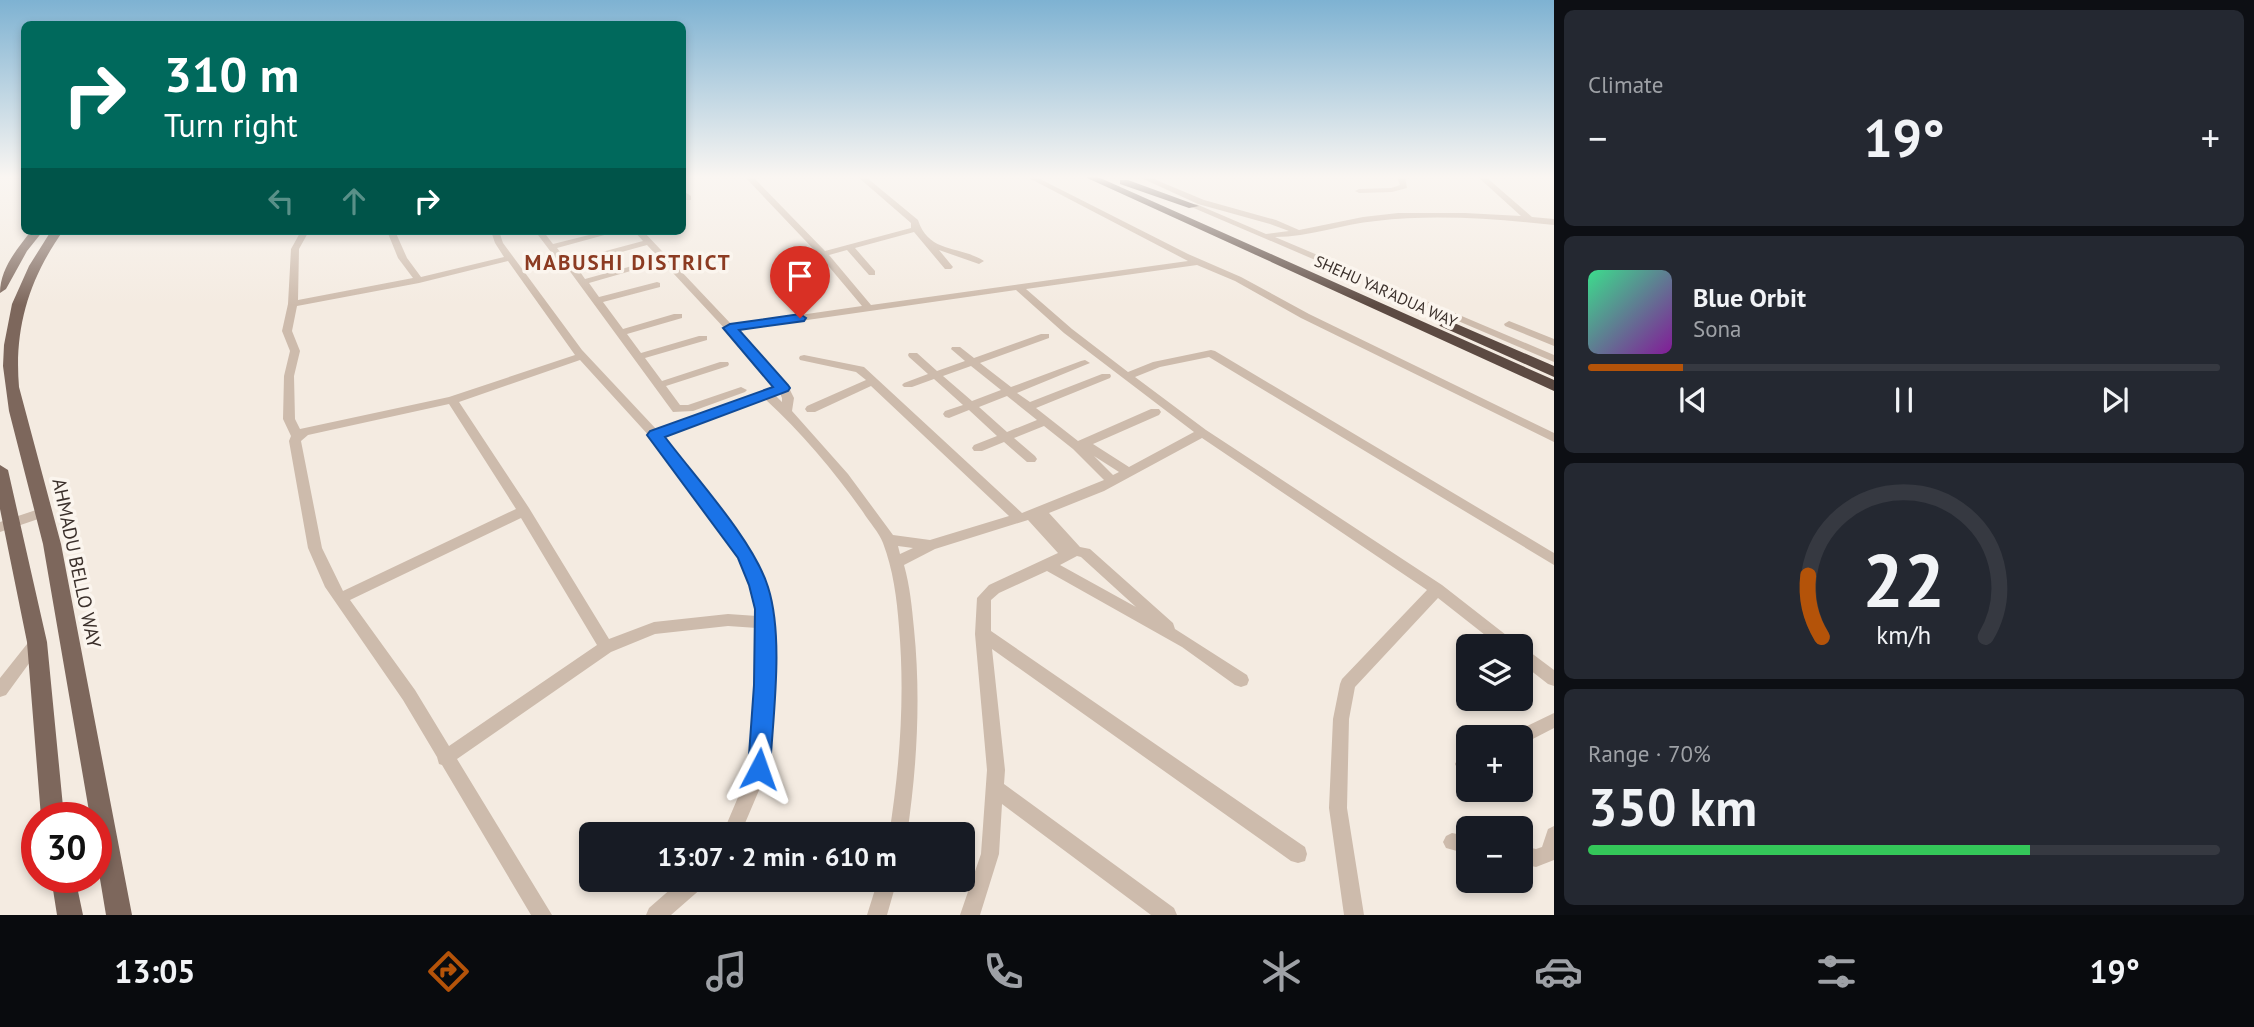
<!DOCTYPE html>
<html lang="en">
<head>
<meta charset="utf-8">
<style>
  body { margin:0; font-family:"PT Sans",sans-serif; background:#242831; color:#f1f3f6; height:100vh; display:flex; flex-direction:column; font-size:26px; white-space:nowrap }
  * { box-sizing:border-box; margin:0 }
  p { font-size:23px; color:#9ea1a6 }
  .icon { flex:none; width:38px; height:38px; fill:none; stroke:currentColor; stroke-width:2; stroke-linecap:round; stroke-linejoin:round }
  .map { position:relative; flex:1; overflow:hidden }
  .drawer { display:flex; flex-direction:column; gap:10px; padding:10px; background:#0d0f14; width:700px }
  .drawer>* { flex:none }
  .hud { position:absolute; left:21px; top:21px; width:665px; height:214px; border-radius:10px; box-shadow:0 4px 10px #0003; background:#00695c; color:#fff; overflow:hidden }
  .tools { position:absolute; left:1456px; top:634px; display:grid; gap:14px }
  .tools a { display:grid; place-items:center; width:77px; height:77px; border-radius:10px; background:#171b24; box-shadow:0 4px 10px #0003; font-size:35px }
  .speed { position:absolute; left:21px; top:802px; display:flex; gap:14px; font-size:35px; font-weight:700; text-align:center }
  .speed>* { display:grid; place-content:center; width:91px; height:91px; border-radius:50%; background:#171b24; box-shadow:0 4px 10px #0003; line-height:1 }
  .speed .limit { border:10px solid #d22; background:#fff; color:#111 }
  .pin { position:absolute; display:grid; place-items:center; width:60px; height:60px; color:#fff; margin:-72px -30px; border-radius:50% 50% 50% 0; rotate:-45deg; box-shadow:0 0 7px #0007 }
  .pin .icon { rotate:45deg }
  .me { position:absolute; width:77px; margin:-38px; rotate:4deg; stroke-linejoin:round; filter:drop-shadow(0 0 5px #0008) }
  .turn { display:flex; align-items:center; gap:24px; height:147px; padding:0 28px; font-size:32px }
  .turn .icon { width:91px; height:91px; stroke-width:2.5 }
  .turn b { display:block; font-size:49px; line-height:60px }
  .lanes { display:flex; align-items:center; height:66px; padding:0 28px; background:#0003; justify-content:center; gap:35px; direction:ltr }
  .lanes .off { opacity:.35 }
  .big { font-size:52px; font-weight:800; line-height:1.1 }
  .drawer .card { flex:1; display:flex; flex-direction:column; justify-content:center; gap:10px; min-width:0; padding:0 24px; border-radius:10px; background:#242831 }
  .drawer .dial { align-items:center; gap:0 }
  .dial svg { height:182px; overflow:visible; fill:none; stroke:#363941; stroke-width:7; stroke-linecap:round; text-anchor:middle }
  .dial text { fill:#f1f3f6; stroke:none }
  .song { display:flex; align-items:center; gap:21px }
  .cover { width:84px; height:84px; border-radius:10px; background:linear-gradient(135deg,hsl(150 70% 55%),hsl(290 70% 35%)) }
  .played { height:7px; border-radius:4px; background:linear-gradient(90deg,#b45309 15%,#363941 15%) }
  .keys { display:flex; justify-content:space-around; direction:ltr }
  .heat { display:flex; justify-content:space-between; align-items:center; font-size:38px; direction:ltr }
  .charge { height:10px; border-radius:5px; background:linear-gradient(90deg,#34c759 70%,#363941 0) }
  .trip { position:absolute; left:579px; top:822px; width:396px; height:70px; border-radius:10px; background:#171b24; box-shadow:0 4px 10px #0003; font-weight:800; line-height:70px; text-align:center }
  .dock { display:flex; height:112px; justify-content:space-around; align-items:center; background:#090b0e; color:#9ea1a6 }
  .dock .icon { width:49px; height:49px }
  .dock .active { color:#b45309 }
  .dock b { font-size:32px; color:#f1f3f6 }
  main { display:flex; flex:1; min-height:0 }
  .map>svg:first-child { display:block }
  .lines { fill:none; stroke-linecap:round; stroke-linejoin:round }
  .minor { fill:#cdbbac; fill-rule:evenodd }
  .major { fill:#7d675c; fill-rule:evenodd }
  .highway { fill:#5c4a42; fill-rule:evenodd }
  .route { fill:#1a73e8; stroke:#114b97; stroke-width:2 }
  .labels { text-anchor:middle; dominant-baseline:central; stroke-width:7; stroke-linejoin:round; paint-order:stroke }
  .far-street-label { font-size:16px; fill:#3b302b; stroke:#fbf5ee }
  .street-label { font-size:19px; fill:#3b302b; stroke:#fbf5ee }
  .far-district-label { font-size:21px; font-weight:bold; letter-spacing:2px; fill:#8c3b22; stroke:#fbf5ee }
</style>
</head>
<body>
<main>
<div class="map">
<svg width="1554" height="915" viewBox="0 0 1554 915">
  <rect width="100%" height="100%" fill="#f4ebe1"/>
  <g class="lines">
    <path class="minor" d="M745,177H753L825,251L911,228V223L858,177H866L918,220C929,254 959,245 984,261L979,264L939,250L953,267L951,269H945L914,232L855,248L875,271V275H869L847,250L829,255L871,305L1188,261L1027,177H1036L1188,254L1241,277L1309,314L1554,433V442L1301,318L1235,281L1197,265L1026,289L1072,329L1128,372L1153,362L1211,350L1215,351L1554,553V565L1209,357L1160,367L1135,377L1206,430L1442,585L1515,642L1518,646H1499L1438,598L1355,687L1349,719L1347,808L1364,915H1344L1329,808L1333,719L1340,684L1342,679L1427,590L1202,438L1104,491L1049,513L1080,547L1090,549L1173,623L1175,629L1247,675L1249,680L1247,685L1241,687L1235,685L1182,647L1047,571L999,593L991,600V631L1305,847L1307,854L1305,861L1298,863L1291,861L992,649L1005,770L1004,784L1174,908L1177,915H1151L1002,804L999,854L980,915H960L981,854L987,770L975,634L977,598L989,585L1058,553L1028,520L935,549L904,565C910,586 912,608 914,629C921,698 917,767 907,835H889C900,766 905,696 899,627C897,599 893,569 883,543C879,532 869,522 863,512C834,471 802,433 765,399L663,437L726,517L750,551L766,585L771,609L773,685L768,769L740,835H722L750,769L757,685V628L728,626L655,634L611,652L457,759L552,915H531L442,765L439,764L437,757L403,700L325,587L308,548L289,441L291,436L283,419L284,376L290,351L282,331L288,304L291,249L301,231H309L299,249L298,300L413,278L398,258L387,231H395L407,258L421,277L504,257L495,243L491,231H499L503,243L582,350L657,430L769,390H777L779,392L775,395L782,402V398L778,389L726,330L647,245L578,264L576,266L585,279L643,263L648,266L589,283L599,297L657,282L660,283V287L603,302L623,329L674,314H682V318L627,334L641,353L699,336H707V340L645,358L662,381L720,362H728L729,364L728,366L666,386L680,405H688L741,387L747,390L745,392L693,411L673,412L566,266L572,260L643,241L634,231H643L732,325L862,306L820,256ZM508,261L575,355L449,397L300,429L295,419L294,376L300,351L292,331L297,306L419,283ZM1016,290L1064,333L1194,432L1129,467L1093,444L1159,415L1161,412L1159,409H1151L1078,441L1036,408L1110,378L1111,376L1110,374H1102L1030,402L1017,393L1090,363L1085,360L1081,361L1011,387L980,363L1049,338V334H1041L974,358L960,347H952L951,349L965,361L937,371L917,353H909L908,355L909,357L928,374L904,383L902,385L904,387H912L934,379L963,405L945,411L943,414L945,417L949,418L969,410L997,436L974,445L972,448L974,451H982L1004,442L1027,462H1035L1037,459L1035,456L1014,438L1044,426L1073,449L1104,480L1022,513L864,367L804,355L800,356L799,358L800,360L856,372L866,380L807,406L805,409L807,412H815L871,386L1009,516L930,540L893,535L848,474L792,411L794,398L789,388L737,330ZM580,360L651,438L716,523L739,557L752,585L757,616L728,614L654,622L609,639L529,508L459,402ZM971,366L1001,390L972,401L943,376ZM1007,396L1037,420L1007,432L979,407ZM449,404L516,509L343,591L322,548L301,441L308,435ZM1094,456L1119,472L1113,475ZM521,518L597,645L449,746L415,690L350,600ZM898,546L913,548L900,554ZM1077,556L1081,557L1136,607L1060,565Z
      M1139,177H1149L1204,200L1276,220L1299,230L1363,217L1398,213H1465L1521,216L1478,177H1486L1532,217L1554,219V225C1496,219 1436,214 1376,221C1342,224 1309,237 1275,237L1554,355V362L1189,206L1196,204L1266,234L1289,231L1270,224L1198,204Z
      M1397,177H1405L1407,188L1392,192L1359,193L1355,191L1359,189L1391,188L1400,185Z
      M682,190L691,196V200H685L682,197Z
      M535,231H543L553,244L605,231H619L557,248L565,258L560,261L557,260Z
      M1509,321L1554,339V346L1505,326L1504,324Z
      M42,508L47,510L49,513L47,516L0,532V522Z
      M36,637L41,639L44,643L41,647L6,695L0,697V678L31,639Z
      M1521,648L1526,649L1554,670V686L1548,684L1521,663Z
      M1554,713V728L1521,745V737H1513L1515,732Z
      M1468,754V770L1464,772L1458,770L1455,764L1458,758Z
      M1554,826V860L1536,867L1521,864V846L1536,849L1542,847L1548,829Z
      M1452,833L1468,836V854L1446,848L1443,842L1446,836Z
      M681,880H705L703,887L671,915H646L649,908Z
      M878,880H897L887,915H867Z"/>
    <path class="major" d="M31,231H43L27,251L6,289L0,293C0,269 17,249 31,231Z
      M51,231H63C29,279 14,328 19,387L61,544L132,915H106L96,855V817H90L43,544L9,411L3,366L4,345L12,304L29,266Z
      M0,465L8,470L47,642L64,817H41L27,642L0,509Z
      M51,877H75L83,915H57Z"/>
    <path class="highway" d="M1085,177H1098L1554,380V391Z
      M1120,180H1128L1199,206L1189,208L1120,184Z
      M1445,319L1554,366V377L1440,326L1438,323L1440,320Z"/>
  </g>
  <linearGradient id="sky" x2="0" y2="1"><stop stop-color="#7eb2d2"/><stop offset="0.58" stop-color="#faf6f2"/><stop offset="1" stop-color="#faf6f2" stop-opacity="0"/></linearGradient>
  <rect width="1554" height="305" fill="url(#sky)"/>
  <path class="route" d="M800,314L806,318L804,321L739,330L788,385L790,388L788,391L665,437C695,477 754,541 768,587C784,637 773,715 770,769L767,776L759,779L751,776L748,769L754,685L755,609L749,585L738,558L647,435L650,431L773,387L723,328L730,324Z"/>
  <g class="labels">
    <g class="far-street-label">
      <text transform="translate(1386 291) rotate(24)">SHEHU YAR'ADUA WAY</text>
    </g>
    <g class="street-label">
      <text transform="translate(77 563) rotate(78)">AHMADU BELLO WAY</text>
    </g>
    <g class="far-district-label">
      <text x="628" y="262">MABUSHI DISTRICT</text>
    </g>
  </g>
</svg>
<div class="tools">
<a><svg class="icon" aria-label="layers" viewBox="0 0 24 24"><path d="M12 4l9 5-9 5-9-5zM3 14l9 5 9-5"/></svg></a>
<a>+</a>
<a>−</a>
</div>
<div class="speed"><div class="limit">30</div></div>
<div class="pin" style="left:800px;top:318px;background:#d93025"><svg class="icon" aria-label="arrive" viewBox="0 0 24 24"><path d="M6 21V4h12l-3 4 3 4H6"/></svg></div>
<svg class="me" style="left:759px;top:769px" viewBox="-20 -20 40 40"><path d="M0-17L14 15 0 8-14 15z" fill="#1a73e8" stroke="#fff" stroke-width="4"/></svg>
<div class="trip">13:07 · 2 min · 610 m</div>
<div class="hud">
<div class="turn"><svg class="icon" aria-label="right" viewBox="0 0 24 24"><path d="M7 20v-9h11M14 6l5 5-5 5"/></svg><div><b>310 m</b>Turn right</div></div>
<div class="lanes"><svg class="icon off" aria-label="left" viewBox="0 0 24 24"><path d="M17 20v-9H6M10 6l-5 5 5 5"/></svg><svg class="icon off" aria-label="ahead" viewBox="0 0 24 24"><path d="M12 20V5M6 11l6-6 6 6"/></svg><svg class="icon" aria-label="right" viewBox="0 0 24 24"><path d="M7 20v-9h11M14 6l5 5-5 5"/></svg></div>
</div>
</div>
<section class="drawer">
<div class="card"><p>Climate</p>
<div class="heat"><a>−</a><b class="big">19°</b><a>+</a></div>
</div>
<div class="card">
<div class="song"><i class="cover"></i><div><b>Blue Orbit</b><p>Sona</p></div></div>
<div class="played"></div>
<div class="keys"><svg class="icon" aria-label="previous" viewBox="0 0 24 24"><path d="M18 5L8 12l10 7zM5 5v14"/></svg><svg class="icon" aria-label="pause" viewBox="0 0 24 24"><path d="M8 5v14M16 5v14"/></svg><svg class="icon" aria-label="next" viewBox="0 0 24 24"><path d="M6 5l10 7-10 7zM19 5v14"/></svg></div>
</div>
<div class="card dial"><svg viewBox="0 0 100 80">
<path d="M14 69A42 42 0 1 1 86 69"/>
<path d="M14 69A42 42 0 0 1 8 42" stroke="#b45309"/>
<text x="50" y="56" font-size="32" font-weight="700">22</text>
<text x="50" y="72" font-size="11">km/h</text>
</svg></div>
<div class="card"><p>Range · 70%</p><b class="big">350 km</b><div class="charge"></div></div>
</section>
</main>
<nav class="dock">
<b>13:05</b>
<svg class="icon active" aria-label="directions" viewBox="0 0 24 24"><path d="M12 3l9 9-9 9-9-9zM9 14v-3h6M13 9l2 2-2 2"/></svg>
<svg class="icon" aria-label="music" viewBox="0 0 24 24"><path d="M9 18V5l10-2v13"/><circle cx="6" cy="18" r="3"/><circle cx="16" cy="16" r="3"/></svg>
<svg class="icon" aria-label="phone" viewBox="0 0 24 24"><path d="M5 4h4l2 5-3 2q2 4 5 5l2-3 5 2v4C11 20 4 13 5 4z"/></svg>
<svg class="icon" aria-label="climate" viewBox="0 0 24 24"><path d="M12 3v18M4 7l16 10M4 17L20 7"/></svg>
<svg class="icon" aria-label="car" viewBox="0 0 24 24"><path d="M5 17H2v-5l4-1 3-4h7l3 4 3 1v5h-3M9 17h6M6 11h13"/><circle cx="7" cy="17" r="2"/><circle cx="17" cy="17" r="2"/></svg>
<svg class="icon" aria-label="filters" viewBox="0 0 24 24"><path d="M4 7h16M4 17h16"/><circle cx="9" cy="7" r="2"/><circle cx="15" cy="17" r="2"/></svg>
<b>19°</b>
</nav>
</body>
</html>
